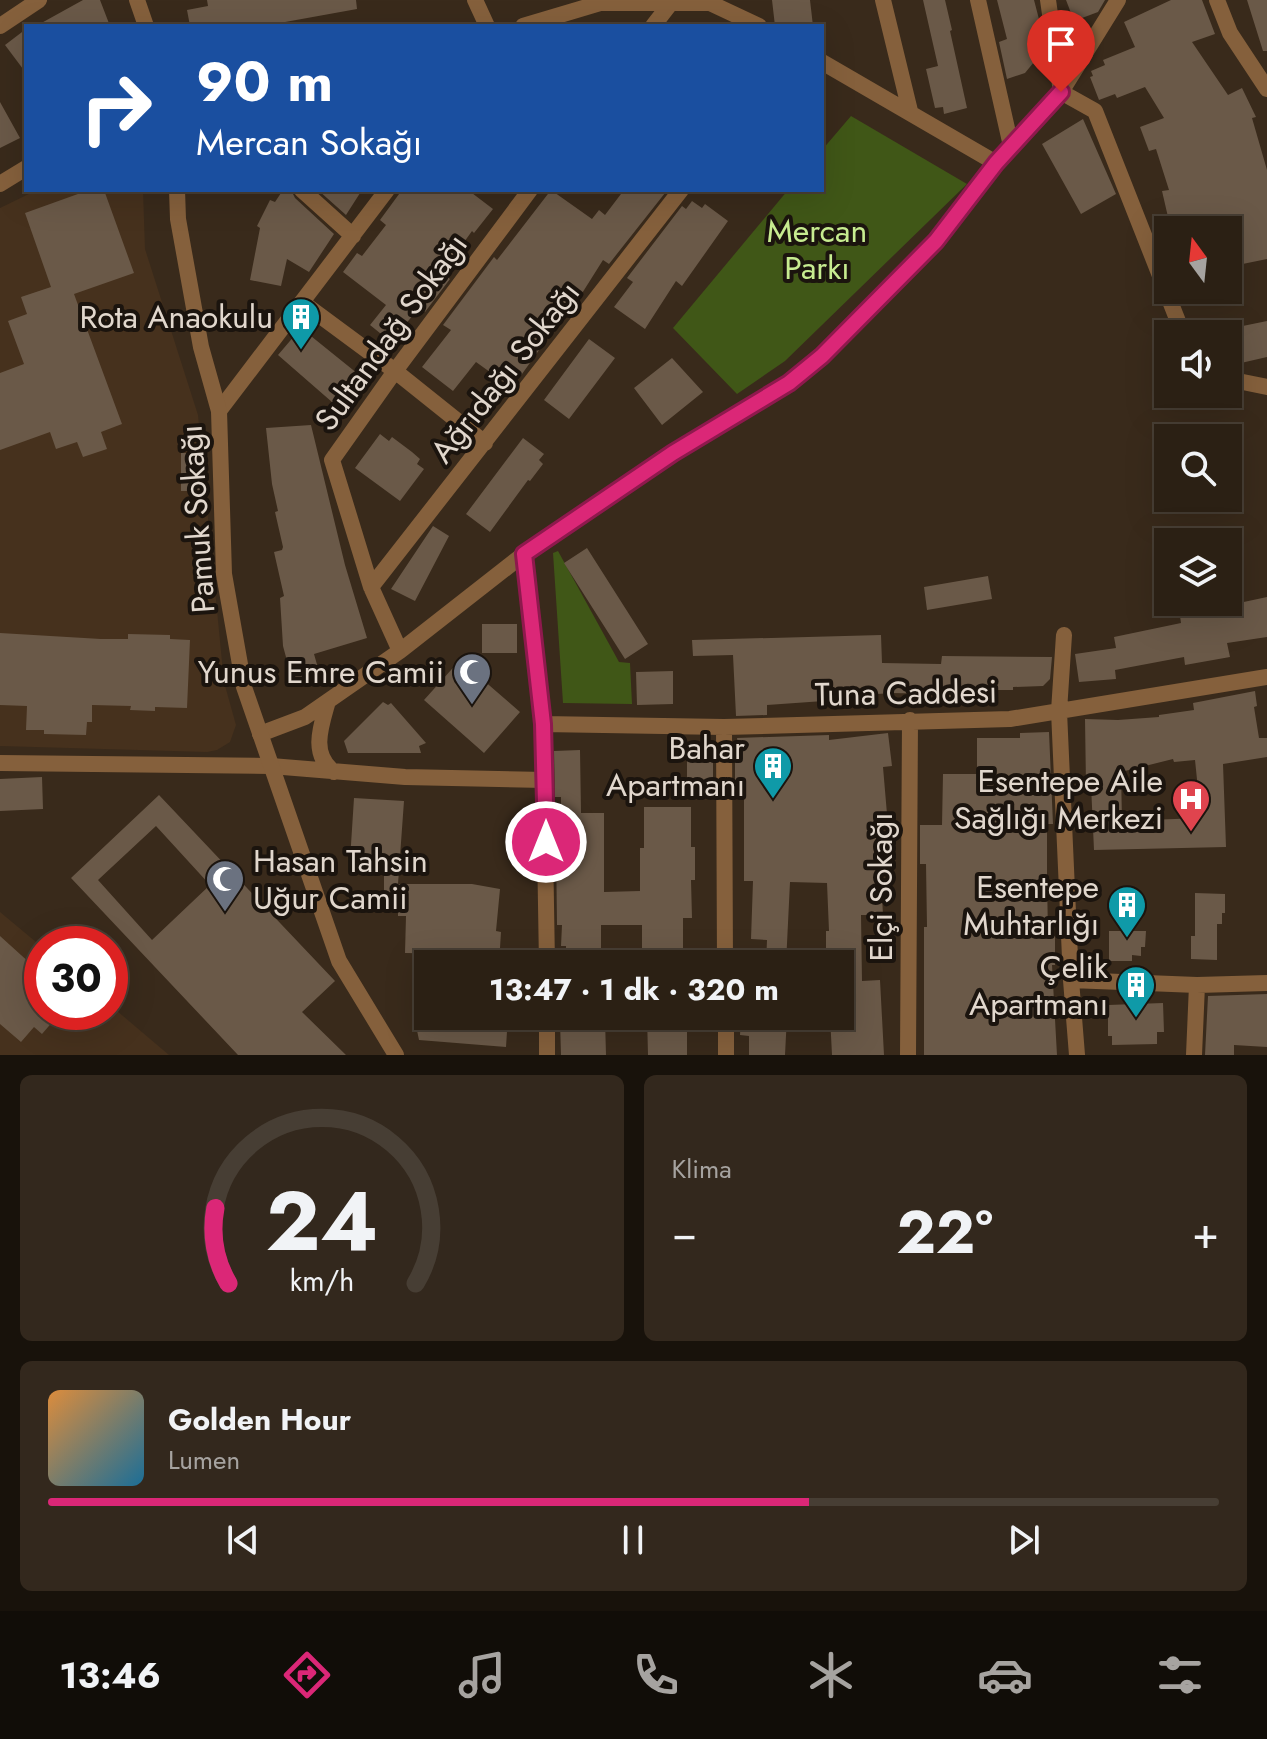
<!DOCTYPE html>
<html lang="tr">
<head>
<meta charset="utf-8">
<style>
  body { margin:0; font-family:Jost,sans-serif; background:#33281d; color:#f1f3f6; height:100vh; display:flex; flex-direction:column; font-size:30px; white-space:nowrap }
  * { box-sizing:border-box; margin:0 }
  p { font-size:26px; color:#a6a3a0 }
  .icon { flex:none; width:44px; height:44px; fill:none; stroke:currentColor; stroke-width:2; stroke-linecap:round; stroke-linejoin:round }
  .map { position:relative; height:1055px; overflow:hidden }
  .side { display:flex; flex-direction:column; gap:20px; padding:20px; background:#18120b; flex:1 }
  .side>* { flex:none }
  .top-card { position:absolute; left:24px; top:24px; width:800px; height:168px; border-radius:0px; box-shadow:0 8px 32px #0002,0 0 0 2px #473e34; background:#1a4fa0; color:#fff; overflow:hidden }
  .needle { width:52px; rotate:345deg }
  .buttons { position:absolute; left:1154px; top:216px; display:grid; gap:16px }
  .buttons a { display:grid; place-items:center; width:88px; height:88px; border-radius:0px; background:#2b2014; box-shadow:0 8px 32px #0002,0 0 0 2px #473e34; font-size:40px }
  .speed { position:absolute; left:24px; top:926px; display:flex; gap:16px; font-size:40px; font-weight:700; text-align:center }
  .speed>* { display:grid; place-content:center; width:104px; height:104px; border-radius:50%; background:#2b2014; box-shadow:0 8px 32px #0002,0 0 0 2px #473e34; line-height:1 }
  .speed .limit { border:12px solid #d22; background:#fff; color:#111 }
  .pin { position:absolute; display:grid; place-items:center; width:68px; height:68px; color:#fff; margin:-82px -34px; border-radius:50% 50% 50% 0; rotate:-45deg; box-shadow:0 0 8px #0007 }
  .pin .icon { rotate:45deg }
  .me { position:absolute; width:88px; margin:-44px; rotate:0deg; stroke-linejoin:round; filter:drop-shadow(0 0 6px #0008) }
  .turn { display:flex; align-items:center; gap:28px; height:168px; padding:0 40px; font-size:36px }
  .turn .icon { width:104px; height:104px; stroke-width:2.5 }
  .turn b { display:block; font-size:56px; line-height:68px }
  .big { font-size:60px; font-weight:700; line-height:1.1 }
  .side .tile { flex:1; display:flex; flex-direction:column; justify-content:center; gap:12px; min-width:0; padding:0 28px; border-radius:12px; background:#33281d }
  .side .dial { align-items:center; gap:0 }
  .dial svg { height:208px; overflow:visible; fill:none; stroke:#473e34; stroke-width:7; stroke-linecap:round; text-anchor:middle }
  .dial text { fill:#f1f3f6; stroke:none }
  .song { display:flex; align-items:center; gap:24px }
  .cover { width:96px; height:96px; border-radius:12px; background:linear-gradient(135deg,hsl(30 70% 55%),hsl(200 70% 35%)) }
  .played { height:8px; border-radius:4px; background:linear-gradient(90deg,#db2777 65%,#473e34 65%) }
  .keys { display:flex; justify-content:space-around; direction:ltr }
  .heat { display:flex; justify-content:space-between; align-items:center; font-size:44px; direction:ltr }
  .side .tiles { flex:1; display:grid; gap:20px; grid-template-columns:1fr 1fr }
  .tile:last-child { grid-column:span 2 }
  .trip { position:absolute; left:414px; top:950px; width:440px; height:80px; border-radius:0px; background:#2b2014; box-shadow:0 8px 32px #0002,0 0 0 2px #473e34; font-weight:700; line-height:80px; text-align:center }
  .tabs { display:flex; height:128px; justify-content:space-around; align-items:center; background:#110d08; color:#a6a3a0 }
  .tabs .icon { width:56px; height:56px }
  .tabs .current { color:#db2777 }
  .tabs b { font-size:36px; color:#f1f3f6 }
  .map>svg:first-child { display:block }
  .built { fill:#46311d }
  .green { fill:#405717 }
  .building { fill:#6a5948; fill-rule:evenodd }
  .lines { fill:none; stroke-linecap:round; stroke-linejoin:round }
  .minor { stroke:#85603c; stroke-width:16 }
  .tertiary { stroke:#85603c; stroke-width:16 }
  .route-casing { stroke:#8e194d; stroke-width:20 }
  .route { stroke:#db2777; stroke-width:14 }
  .labels { text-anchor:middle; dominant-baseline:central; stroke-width:8; stroke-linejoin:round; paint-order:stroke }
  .park-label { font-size:32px; fill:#c7ec90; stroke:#1b140e }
  .poi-label { font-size:32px; fill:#e1d7cd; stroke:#1b140e; text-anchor:end }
  .street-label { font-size:32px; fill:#e1d7cd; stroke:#1b140e }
</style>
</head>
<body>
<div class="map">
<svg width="1267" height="1055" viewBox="0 0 1267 1055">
  <rect width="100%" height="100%" fill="#392a1b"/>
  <path class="built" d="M37,190H143L145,249L198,415L224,682L236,725L230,742L217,750L207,752L0,746V208Z
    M0,912L42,947V1012H110V1005L169,1055H0Z"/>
  <path class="green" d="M851,116L967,184L785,361L737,394L673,328L788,190H822V150Z
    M558,551L619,662L630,663L632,704L563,703L553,553Z"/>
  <path class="building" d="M83,0H100L110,26H36Z
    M207,0H356L357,9L263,26H190L187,10L208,6Z
    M772,0H810L813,26H775Z
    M923,0H945L952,30L950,31L967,108L944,114L943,107L935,108L926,69L938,66Z
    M997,0H1034L1040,23L1036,24L1043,51L1025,73L1007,79L999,42L1007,39Z
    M1066,0H1105L1098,12L1074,21Z
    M1171,0H1202L1215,34L1192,42L1228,95L1242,88L1256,117L1252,118L1267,170V259L1228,267V219L1183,230H1171L1162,191L1169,190L1156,149L1149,151L1140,127L1164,118L1145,87L1117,98L1115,94L1099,100L1090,77L1093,76L1091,71L1105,65L1103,60L1135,47L1124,22Z
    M1247,0H1267V51H1263Z
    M26,29V73L5,45Z
    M0,102L20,138L0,148Z
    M1083,119L1116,194L1081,214L1042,144Z
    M89,190H104L134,273L74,294L122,424L101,432L107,449L83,457L77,442L56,449L50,432L0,450V373L24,364L8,321L27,314L21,297L51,287L25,213Z
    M283,190H291L295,198L334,234L309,272L287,259L281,286L250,280L260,228L257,226L270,200L275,202Z
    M318,190H362L346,215Z
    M402,190H468L493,209L474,233L472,231L442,273L450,279L425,312L418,309L391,342L370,325L386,305L343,272L357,253L362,256L386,225L380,220Z
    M551,190L592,219L599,210L605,215L624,190H660L665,193L609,264L603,260L574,306L572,304L512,388L476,362L453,391L422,367L451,330L443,325L494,257L497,260Z
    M692,201L702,208L705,204L728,221L682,286L676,281L645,329L614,307L633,282L627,278L682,206L686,209Z
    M1267,321V357L1228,366V329Z
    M301,328L363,378L340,409L278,355Z
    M589,339L615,358L569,419L544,400Z
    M672,358L703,392L662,425L634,388Z
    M311,425L345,565L367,638L314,654L320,675L293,683L283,646L280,598L284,596L274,552L282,550L283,547L275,512L278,511L272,484L266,428Z
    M380,434L389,441L392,437L412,452L420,459L417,464L424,469L400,501L355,468Z
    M523,438L544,454L539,460L543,464L530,481L528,480L490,532L466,514Z
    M181,453H201V491H181Z
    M433,526L449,536L415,601L391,589Z
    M587,548L648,644L625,659L564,563Z
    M988,576L992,599L927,610L924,587Z
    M1267,597V637L1227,643L1230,657L1185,665L1184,657L1115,670L1116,679L1079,682L1075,654L1116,648L1114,637L1181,623L1180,616L1239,605V603Z
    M482,624H517V653H482Z
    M0,633L101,639H128V634L170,635V639L190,640L187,708L155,707V711L130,710L131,706L92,705V722H87L86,735L44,734V730H26L27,706L0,705Z
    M881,635L882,663L941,664L942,656L1052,657L1050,679L1043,686L1013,687V690H972V698L940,697L941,694L891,693L838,697V700L767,705V715L736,716L733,655L693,656L692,640Z
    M460,660L520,712L484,753L424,700Z
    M673,671V704L637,705L636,672Z
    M1255,691L1257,706L1254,707L1259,738H1267V757L1223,764L1226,847L1094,850L1091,785H1086L1085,719L1118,720L1159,717V715L1194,710L1193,703ZM1173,759L1174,762L1195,760L1201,818L1122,821L1121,772Z
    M383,702L388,705L391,703L426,743L419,746L421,753H348L344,741Z
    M1049,732L1053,824H1047V877L1048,936H1055V965H1052L1057,1055H924V927H927L926,864H920V825H942L943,774H977V738H1020V733Z
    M888,733L892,766L883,767L887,814L878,815L877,878H881L883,915H861L862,981L880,980L884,1055H832L830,1016H840V964H826V931H829L827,883L790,882L786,964H766L767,940L751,939L753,881H744V792H735V744H738L737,738L829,735V740Z
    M713,745V792H687V746Z
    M580,750L581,813H604V892L640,891V848H644V807H691V847H695V880H691L692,918H683V964H642V925H601V964H566V946H561L562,925H557L556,844H561V797H555L554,751Z
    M42,777L43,809L0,811V779Z
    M159,795L335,981L302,1012L346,1055H238L71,878ZM156,826L210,885L152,940L98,880Z
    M354,798L404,801L398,884H472L500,889L496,931L501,932L499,964H464V954L405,953L406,916H398V906L384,903V862L350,860Z
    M1195,893L1225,894V913H1222V924H1217V960L1191,959V936H1195Z
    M1109,931H1146L1145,947H1141V956L1132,955V961H1109Z
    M0,936L42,974V1012H61L42,1034L34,1027L21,1042L0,1024Z
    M1267,994V1047L1234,1045V1055H1205L1208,996Z
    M1163,1003L1164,1032H1157V1044L1112,1045V1036H1108V1005Z
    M414,1016H508L506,1047L419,1040Z
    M647,1016H687V1055H648Z
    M741,1016H787L785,1055H749V1036L740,1035Z
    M605,1019L606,1055H561L560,1021Z"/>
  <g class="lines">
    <path class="minor" d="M475,0L487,26
      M883,0L910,111
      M978,0L1011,146
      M1048,0L1061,92L1095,111L1183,334
      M0,26L39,0
      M523,26L600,3H710L759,26
      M653,26L670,4
      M822,62L996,163
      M0,184L26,168
      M302,190L353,236
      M303,303L395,371L485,443
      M1228,379L1267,387
      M219,411L387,190
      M524,554L543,724L547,964
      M371,587L681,190
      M1064,635L1059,711L1071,980L1077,1055
      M400,651L371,587L332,460L395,371L530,190
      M328,701C321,726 310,754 334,772
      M543,724L724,727L1010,719L1267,677
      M724,727L725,964
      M260,734L305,717L400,651L524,554L673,453L789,383L822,356L936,241L996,163L1061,92L1118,0
      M0,763L271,766L405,777L545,780
      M1071,980L1197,985L1267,983
      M547,1016V1055
      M726,1016V1055
      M908,1055L910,720
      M1194,1055L1197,985"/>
    <path class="tertiary" d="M137,0L146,26
      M1217,0L1230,33L1267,89
      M177,190L178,219L201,347L219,411L224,574L244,687L339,961L396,1055"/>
  </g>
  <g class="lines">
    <g class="route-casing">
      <path id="route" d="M546,842L543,724L524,554L673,453L789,383L822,356L936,241L996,163L1061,92"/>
    </g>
    <use href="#route" class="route"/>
  </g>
  <defs>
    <g id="building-pin" transform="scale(2)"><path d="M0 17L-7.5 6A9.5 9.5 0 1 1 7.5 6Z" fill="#0f9aa8" stroke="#1b140e"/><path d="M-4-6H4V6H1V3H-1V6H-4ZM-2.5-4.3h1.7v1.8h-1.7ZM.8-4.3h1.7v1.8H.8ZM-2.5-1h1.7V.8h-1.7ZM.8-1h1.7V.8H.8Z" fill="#fff"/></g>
    <g id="mosque-pin" transform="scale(2)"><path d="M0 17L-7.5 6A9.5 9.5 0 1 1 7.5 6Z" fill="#6b7280" stroke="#1b140e"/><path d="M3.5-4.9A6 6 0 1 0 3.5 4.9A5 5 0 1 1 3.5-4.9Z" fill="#fff"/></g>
    <g id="hospital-pin" transform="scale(2)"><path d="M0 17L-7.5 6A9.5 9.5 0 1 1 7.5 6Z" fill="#e0444e" stroke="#1b140e"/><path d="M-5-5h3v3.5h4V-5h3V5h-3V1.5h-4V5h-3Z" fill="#fff"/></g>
  </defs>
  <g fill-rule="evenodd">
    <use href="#building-pin" x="301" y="317"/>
    <use href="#mosque-pin" x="472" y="672"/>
    <use href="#building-pin" x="773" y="766"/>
    <use href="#hospital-pin" x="1191" y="799"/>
    <use href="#mosque-pin" x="225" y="879"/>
    <use href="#building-pin" x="1127" y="905"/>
    <use href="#building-pin" x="1136" y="985"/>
  </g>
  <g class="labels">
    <g class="park-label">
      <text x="817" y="231">Mercan<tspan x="817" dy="37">Parkı</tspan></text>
    </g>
    <g class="poi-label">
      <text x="273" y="317">Rota Anaokulu</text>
      <text x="444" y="672">Yunus Emre Camii</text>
      <text x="745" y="748">Bahar<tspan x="745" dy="37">Apartmanı</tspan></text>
      <text x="1163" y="781">Esentepe Aile<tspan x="1163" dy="37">Sağlığı Merkezi</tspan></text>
      <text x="253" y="861" text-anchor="start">Hasan Tahsin<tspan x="253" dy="37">Uğur Camii</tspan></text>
      <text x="1099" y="887">Esentepe<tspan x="1099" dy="37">Muhtarlığı</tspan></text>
      <text x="1108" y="967">Çelik<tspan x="1108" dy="37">Apartmanı</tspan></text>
    </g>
    <g class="street-label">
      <text transform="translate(391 332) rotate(-54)">Sultandağ Sokağı</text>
      <text transform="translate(505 372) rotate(-52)">Ağrıdağı Sokağı</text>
      <text transform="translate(197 519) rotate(-94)">Pamuk Sokağı</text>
      <text transform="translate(906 693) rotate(-1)">Tuna Caddesi</text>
      <text transform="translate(881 887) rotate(-90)">Elçi Sokağı</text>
    </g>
  </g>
</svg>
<div class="buttons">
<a><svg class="needle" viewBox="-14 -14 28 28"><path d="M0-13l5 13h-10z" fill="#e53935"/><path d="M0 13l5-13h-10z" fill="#a6a3a0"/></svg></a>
<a><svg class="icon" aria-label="sound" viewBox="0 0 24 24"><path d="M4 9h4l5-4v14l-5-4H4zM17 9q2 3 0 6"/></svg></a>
<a><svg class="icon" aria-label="search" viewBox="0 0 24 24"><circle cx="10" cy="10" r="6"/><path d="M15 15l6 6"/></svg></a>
<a><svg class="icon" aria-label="layers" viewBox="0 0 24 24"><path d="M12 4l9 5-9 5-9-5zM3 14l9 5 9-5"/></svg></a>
</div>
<div class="speed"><div class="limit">30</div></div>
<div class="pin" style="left:1061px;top:92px;background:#d93025"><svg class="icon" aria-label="arrive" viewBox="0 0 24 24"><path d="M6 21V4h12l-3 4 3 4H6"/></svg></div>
<svg class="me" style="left:546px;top:842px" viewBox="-20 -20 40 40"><circle r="17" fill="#db2777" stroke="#fff" stroke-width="3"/><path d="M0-11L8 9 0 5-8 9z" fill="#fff"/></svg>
<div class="trip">13:47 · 1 dk · 320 m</div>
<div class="top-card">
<div class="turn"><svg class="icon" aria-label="right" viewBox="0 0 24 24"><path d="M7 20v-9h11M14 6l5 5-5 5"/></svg><div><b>90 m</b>Mercan Sokağı</div></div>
</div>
</div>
<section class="side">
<div class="tiles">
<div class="tile dial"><svg viewBox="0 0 100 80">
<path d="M14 69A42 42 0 1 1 86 69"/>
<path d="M14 69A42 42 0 0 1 9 40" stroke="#db2777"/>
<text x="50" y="56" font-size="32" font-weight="700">24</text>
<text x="50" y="72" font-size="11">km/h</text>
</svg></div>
<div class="tile"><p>Klima</p>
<div class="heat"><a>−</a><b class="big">22°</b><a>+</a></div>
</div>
<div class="tile">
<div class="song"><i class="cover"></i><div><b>Golden Hour</b><p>Lumen</p></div></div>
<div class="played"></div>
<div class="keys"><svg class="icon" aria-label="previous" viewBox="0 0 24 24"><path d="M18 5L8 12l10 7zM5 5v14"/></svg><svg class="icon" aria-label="pause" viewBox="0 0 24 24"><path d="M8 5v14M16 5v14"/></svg><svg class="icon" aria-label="next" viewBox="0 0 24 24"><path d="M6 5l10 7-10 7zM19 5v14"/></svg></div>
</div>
</div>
</section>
<nav class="tabs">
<b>13:46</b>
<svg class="icon current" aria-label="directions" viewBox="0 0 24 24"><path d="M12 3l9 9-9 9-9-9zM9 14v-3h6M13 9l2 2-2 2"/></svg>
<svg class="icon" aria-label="music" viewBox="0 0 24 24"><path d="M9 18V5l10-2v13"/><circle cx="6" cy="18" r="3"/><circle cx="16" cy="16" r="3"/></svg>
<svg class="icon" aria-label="phone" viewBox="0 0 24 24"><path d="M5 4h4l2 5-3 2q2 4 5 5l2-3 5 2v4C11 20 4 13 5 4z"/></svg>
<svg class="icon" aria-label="climate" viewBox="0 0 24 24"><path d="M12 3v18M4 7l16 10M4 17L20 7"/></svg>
<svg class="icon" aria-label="car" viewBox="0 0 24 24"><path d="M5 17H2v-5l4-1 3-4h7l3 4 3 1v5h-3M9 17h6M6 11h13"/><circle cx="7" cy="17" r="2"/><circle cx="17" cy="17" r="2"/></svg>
<svg class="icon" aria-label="filters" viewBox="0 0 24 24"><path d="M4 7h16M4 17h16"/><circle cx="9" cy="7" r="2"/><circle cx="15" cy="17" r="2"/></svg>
</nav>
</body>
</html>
